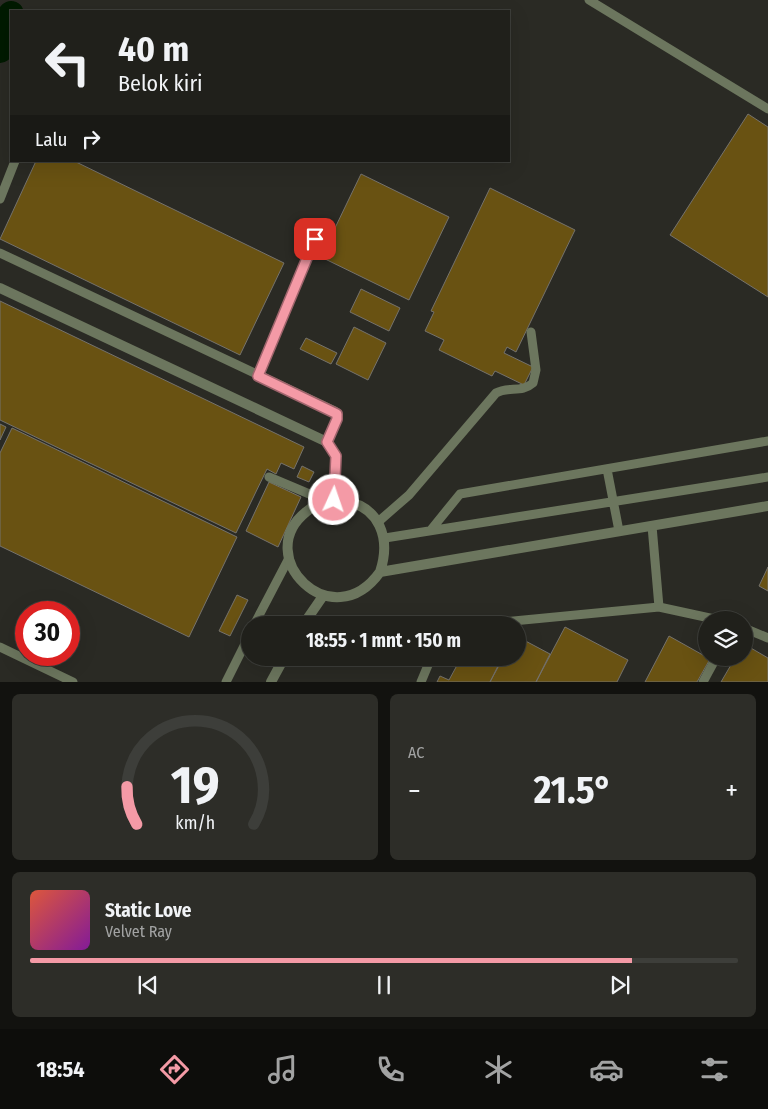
<!DOCTYPE html>
<html lang="id">
<head>
<meta charset="utf-8">
<style>
  body { margin:0; font-family:"Fira Sans Condensed",sans-serif; background:#2d2d28; color:#f1f3f6; height:100vh; display:flex; flex-direction:column; font-size:19px; white-space:nowrap }
  * { box-sizing:border-box; margin:0 }
  p { font-size:16px; color:#a2a3a3 }
  .icon { flex:none; width:28px; height:28px; fill:none; stroke:currentColor; stroke-width:2; stroke-linecap:round; stroke-linejoin:round }
  .map { position:relative; height:682px; overflow:hidden }
  .sheet { display:flex; flex-direction:column; gap:12px; padding:12px; background:#12120f; flex:1 }
  .sheet>* { flex:none }
  .top-card { position:absolute; left:10px; top:10px; width:500px; height:152px; border-radius:0px; box-shadow:0 5px 20px #0002,0 0 0 1px #3d3e3a; background:#20201b; color:#f1f3f6; overflow:hidden }
  .controls { position:absolute; left:698px; top:611px; display:grid; gap:10px }
  .controls a { display:grid; place-items:center; width:55px; height:55px; border-radius:50%; background:#20201b; box-shadow:0 5px 20px #0002,0 0 0 1px #3d3e3a; font-size:25px }
  .speed { position:absolute; left:15px; top:601px; display:flex; gap:10px; font-size:25px; font-weight:700; text-align:center }
  .speed>* { display:grid; place-content:center; width:65px; height:65px; border-radius:50%; background:#20201b; box-shadow:0 5px 20px #0002,0 0 0 1px #3d3e3a; line-height:1 }
  .speed .limit { border:8px solid #d22; background:#fff; color:#111 }
  .pin { position:absolute; display:grid; place-items:center; width:42px; height:42px; color:#fff; margin:-21px; border-radius:10px; box-shadow:0 2px 8px #0006 }
  .me { position:absolute; width:55px; margin:-28px; rotate:3deg; stroke-linejoin:round; filter:drop-shadow(0 0 4px #0008) }
  .turn { display:flex; align-items:center; gap:18px; height:105px; padding:0 25px; font-size:22px }
  .turn .icon { width:65px; height:65px; stroke-width:2.5 }
  .turn b { display:block; font-size:35px; line-height:42px }
  .then { display:flex; align-items:center; height:48px; padding:0 25px; background:#0003; gap:10px; font-size:19px }
  .big { font-size:38px; font-weight:700; line-height:1.1 }
  .sheet .tile { flex:1; display:flex; flex-direction:column; justify-content:center; gap:8px; min-width:0; padding:0 18px; border-radius:8px; background:#2d2d28 }
  .sheet .dial { align-items:center; gap:0 }
  .dial svg { height:130px; overflow:visible; fill:none; stroke:#3d3e3a; stroke-width:7; stroke-linecap:round; text-anchor:middle }
  .dial text { fill:#f1f3f6; stroke:none }
  .song { display:flex; align-items:center; gap:15px }
  .cover { width:60px; height:60px; border-radius:8px; background:linear-gradient(135deg,hsl(10 70% 55%),hsl(290 70% 35%)) }
  .played { height:5px; border-radius:2px; background:linear-gradient(90deg,#f49aa6 85%,#3d3e3a 85%) }
  .keys { display:flex; justify-content:space-around; direction:ltr }
  .heat { display:flex; justify-content:space-between; align-items:center; font-size:28px; direction:ltr }
  .sheet .tiles { flex:1; display:grid; gap:12px; grid-template-columns:1fr 1fr }
  .tile:last-child { grid-column:span 2 }
  .trip { position:absolute; left:241px; top:616px; width:285px; height:50px; border-radius:25px; background:#20201b; box-shadow:0 5px 20px #0002,0 0 0 1px #3d3e3a; font-weight:700; line-height:50px; text-align:center }
  .menu { display:flex; height:80px; justify-content:space-around; align-items:center; background:#0d0d0b; color:#a2a3a3 }
  .menu .icon { width:35px; height:35px }
  .menu .active { color:#f49aa6 }
  .menu b { font-size:22px; color:#f1f3f6 }
  .map>svg:first-child { display:block }
  .lines { fill:none; stroke-linecap:round; stroke-linejoin:round }
  .river { stroke:#001a00; stroke-width:26 }
  .building { fill:#695212; stroke:#75726c }
  .service { stroke:#6c765e; stroke-width:9 }
  .minor { stroke:#6c765e; stroke-width:10 }
  .route-casing { stroke:#9f646c; stroke-width:12 }
  .route { stroke:#f49aa6; stroke-width:9 }
</style>
</head>
<body>
<div class="map">
<svg width="768" height="682" viewBox="0 0 768 682">
  <rect width="100%" height="100%" fill="#2a2a24"/>
  <g class="lines">
    <path class="river" d="M0,50L2,35L11,14"/>
  </g>
  <path class="building" d="M748,114L768,127V297L670,235Z
    M36,161H74L284,263L240,355L0,239Z
    M361,174L449,217L409,300L321,257Z
    M490,188L575,230L516,352L507,347L504,353L533,367L524,385L495,371L492,376L439,350L444,340L425,331L434,312L431,311Z
    M361,289L400,308L389,331L350,312Z
    M0,301L304,447L294,469L281,463L276,474L267,469L236,533L0,420Z
    M354,327L386,343L368,380L336,364Z
    M306,338L337,353L331,364L300,349Z
    M0,424L6,427L0,440Z
    M12,428L237,537L189,637L0,546V453Z
    M302,466L314,472L309,482L297,477Z
    M269,482L301,497L278,547L246,531Z
    M768,567V591L759,586Z
    M237,595L248,600L230,636L219,631Z
    M565,627L628,660L617,682H536Z
    M669,636L710,659L697,682H645Z
    M518,637L550,654L536,682H490L502,658H518Z
    M744,644L768,658V682H721L735,658H744Z
    M461,658H503L490,682H437L440,676L449,680Z"/>
  <g class="lines">
    <path class="service" d="M589,0L768,109
      M0,199L15,161
      M0,253L335,411L337,419L327,442
      M258,376L315,239
      M607,469L619,531
      M269,477L326,501
      M378,522L409,495L496,393C508,386 522,393 533,383L536,370L531,332
      M652,526L659,607
      M430,531L460,494L768,441
      M385,538L768,477
      M254,625L289,558
      M472,625L659,607L719,620
      M744,628L768,638
      M0,647L73,682
      M226,682L250,634
      M421,682L431,658
      M703,682L716,658"/>
    <path class="minor" d="M0,288L327,442L336,456L334,500
      M380,572C391,539 380,505 342,501C328,499 316,503 306,512C251,556 332,639 380,572L768,506
      M303,625L323,596
      M271,682L284,658"/>
  </g>
  <g class="lines">
    <g class="route-casing">
      <path id="route" d="M315,239L258,376L337,414V419L327,442L336,456L334,500"/>
    </g>
    <use href="#route" class="route"/>
  </g>
</svg>
<div class="controls">
<a><svg class="icon" aria-label="layers" viewBox="0 0 24 24"><path d="M12 4l9 5-9 5-9-5zM3 14l9 5 9-5"/></svg></a>
</div>
<div class="speed"><div class="limit">30</div></div>
<div class="pin" style="left:315px;top:239px;background:#d93025"><svg class="icon" aria-label="arrive" viewBox="0 0 24 24"><path d="M6 21V4h12l-3 4 3 4H6"/></svg></div>
<svg class="me" style="left:334px;top:500px" viewBox="-20 -20 40 40"><circle r="17" fill="#f49aa6" stroke="#fff" stroke-width="3"/><path d="M0-11L8 9 0 5-8 9z" fill="#fff"/></svg>
<div class="trip">18:55 · 1 mnt · 150 m</div>
<div class="top-card">
<div class="turn"><svg class="icon" aria-label="left" viewBox="0 0 24 24"><path d="M17 20v-9H6M10 6l-5 5 5 5"/></svg><div><b>40 m</b>Belok kiri</div></div>
<div class="then">Lalu<svg class="icon" aria-label="right" viewBox="0 0 24 24"><path d="M7 20v-9h11M14 6l5 5-5 5"/></svg></div>
</div>
</div>
<section class="sheet">
<div class="tiles">
<div class="tile dial"><svg viewBox="0 0 100 80">
<path d="M14 69A42 42 0 1 1 86 69"/>
<path d="M14 69A42 42 0 0 1 8 46" stroke="#f49aa6"/>
<text x="50" y="56" font-size="32" font-weight="700">19</text>
<text x="50" y="72" font-size="11">km/h</text>
</svg></div>
<div class="tile"><p>AC</p>
<div class="heat"><a>−</a><b class="big">21.5°</b><a>+</a></div>
</div>
<div class="tile">
<div class="song"><i class="cover"></i><div><b>Static Love</b><p>Velvet Ray</p></div></div>
<div class="played"></div>
<div class="keys"><svg class="icon" aria-label="previous" viewBox="0 0 24 24"><path d="M18 5L8 12l10 7zM5 5v14"/></svg><svg class="icon" aria-label="pause" viewBox="0 0 24 24"><path d="M8 5v14M16 5v14"/></svg><svg class="icon" aria-label="next" viewBox="0 0 24 24"><path d="M6 5l10 7-10 7zM19 5v14"/></svg></div>
</div>
</div>
</section>
<nav class="menu">
<b>18:54</b>
<svg class="icon active" aria-label="directions" viewBox="0 0 24 24"><path d="M12 3l9 9-9 9-9-9zM9 14v-3h6M13 9l2 2-2 2"/></svg>
<svg class="icon" aria-label="music" viewBox="0 0 24 24"><path d="M9 18V5l10-2v13"/><circle cx="6" cy="18" r="3"/><circle cx="16" cy="16" r="3"/></svg>
<svg class="icon" aria-label="phone" viewBox="0 0 24 24"><path d="M5 4h4l2 5-3 2q2 4 5 5l2-3 5 2v4C11 20 4 13 5 4z"/></svg>
<svg class="icon" aria-label="climate" viewBox="0 0 24 24"><path d="M12 3v18M4 7l16 10M4 17L20 7"/></svg>
<svg class="icon" aria-label="car" viewBox="0 0 24 24"><path d="M5 17H2v-5l4-1 3-4h7l3 4 3 1v5h-3M9 17h6M6 11h13"/><circle cx="7" cy="17" r="2"/><circle cx="17" cy="17" r="2"/></svg>
<svg class="icon" aria-label="filters" viewBox="0 0 24 24"><path d="M4 7h16M4 17h16"/><circle cx="9" cy="7" r="2"/><circle cx="15" cy="17" r="2"/></svg>
</nav>
</body>
</html>
